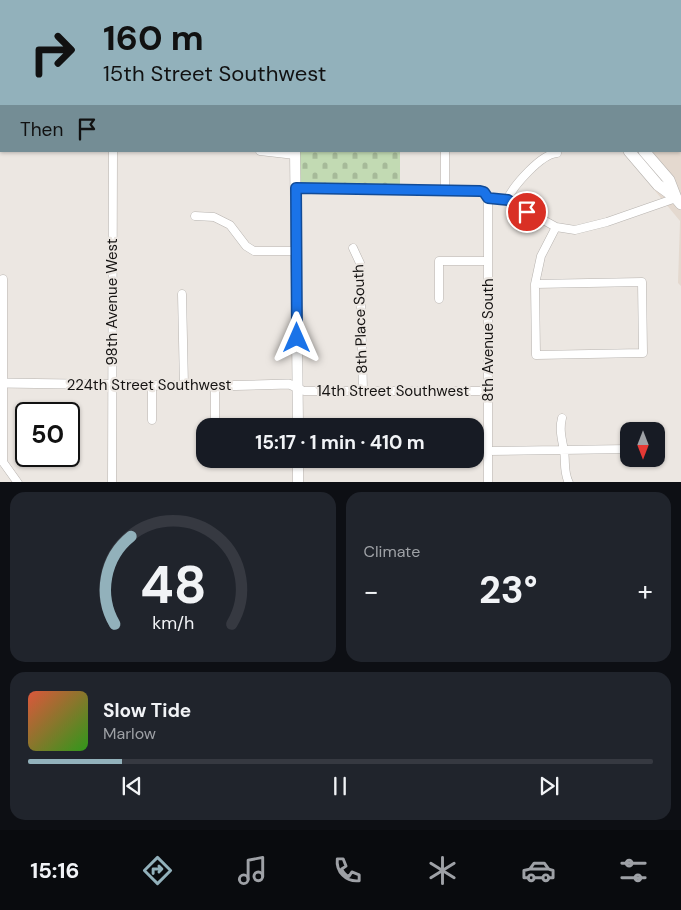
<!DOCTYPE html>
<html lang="en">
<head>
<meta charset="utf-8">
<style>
  body { margin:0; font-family:"DM Sans",sans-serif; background:#20242c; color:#f1f3f6; height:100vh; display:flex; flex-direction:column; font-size:19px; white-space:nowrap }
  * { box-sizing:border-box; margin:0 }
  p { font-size:16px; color:#9ea1a6 }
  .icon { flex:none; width:28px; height:28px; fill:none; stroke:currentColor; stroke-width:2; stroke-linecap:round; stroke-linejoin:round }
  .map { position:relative; height:482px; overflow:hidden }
  .details { display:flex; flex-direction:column; gap:10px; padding:10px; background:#0d0f14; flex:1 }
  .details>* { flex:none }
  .guide { position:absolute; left:0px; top:0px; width:681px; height:152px; box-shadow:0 1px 4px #0004; background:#92b1bb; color:#111; overflow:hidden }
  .needle { width:32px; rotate:180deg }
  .controls { position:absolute; left:620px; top:422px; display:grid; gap:10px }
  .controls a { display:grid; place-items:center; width:45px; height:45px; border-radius:10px; background:#171b24; box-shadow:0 1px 4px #0004; font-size:25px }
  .speed { position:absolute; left:15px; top:402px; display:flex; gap:10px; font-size:25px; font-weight:700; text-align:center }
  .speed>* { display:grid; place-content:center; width:65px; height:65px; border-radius:50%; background:#171b24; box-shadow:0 1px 4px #0004; line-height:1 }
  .speed .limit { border:2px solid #111; border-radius:8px; background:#fff; color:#111 }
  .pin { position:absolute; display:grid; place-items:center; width:42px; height:42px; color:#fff; margin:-21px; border:2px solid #fff; border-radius:50%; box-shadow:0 1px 5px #0007 }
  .me { position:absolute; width:55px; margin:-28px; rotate:0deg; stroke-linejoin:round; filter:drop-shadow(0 0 4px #0008) }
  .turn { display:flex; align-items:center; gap:18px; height:105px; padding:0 20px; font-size:22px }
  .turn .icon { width:65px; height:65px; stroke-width:2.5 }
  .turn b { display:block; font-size:35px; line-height:42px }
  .then { display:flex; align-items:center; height:48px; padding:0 20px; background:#0003; gap:10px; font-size:19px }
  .big { font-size:38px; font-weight:700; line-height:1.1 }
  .details .card { flex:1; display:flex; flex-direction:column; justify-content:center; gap:8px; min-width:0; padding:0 18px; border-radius:15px; background:#20242c }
  .details .dial { align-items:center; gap:0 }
  .dial svg { height:130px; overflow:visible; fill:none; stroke:#363941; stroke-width:7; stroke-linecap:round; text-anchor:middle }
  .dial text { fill:#f1f3f6; stroke:none }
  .song { display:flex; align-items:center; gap:15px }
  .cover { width:60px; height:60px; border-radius:8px; background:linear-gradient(135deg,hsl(10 70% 55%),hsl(110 70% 35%)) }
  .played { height:5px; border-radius:2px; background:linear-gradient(90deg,#92b1bb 15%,#363941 15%) }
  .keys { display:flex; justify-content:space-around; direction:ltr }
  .heat { display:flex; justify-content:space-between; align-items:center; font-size:28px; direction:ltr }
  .details .tiles { flex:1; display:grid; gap:10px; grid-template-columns:1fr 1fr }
  .card:last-child { grid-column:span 2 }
  .trip { position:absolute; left:196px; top:418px; width:288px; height:50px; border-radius:15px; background:#171b24; box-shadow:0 1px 4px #0004; font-weight:700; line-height:50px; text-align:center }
  .tab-bar { display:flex; height:80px; justify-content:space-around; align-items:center; background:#090b0e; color:#9ea1a6 }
  .tab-bar .icon { width:35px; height:35px }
  .tab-bar .active { color:#92b1bb }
  .tab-bar b { font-size:22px; color:#f1f3f6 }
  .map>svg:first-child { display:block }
  .built { fill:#e4d9cf }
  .cemetery { fill:url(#cemetery-stones) }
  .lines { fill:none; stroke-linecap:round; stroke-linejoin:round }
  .minor-casing { stroke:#b7b3af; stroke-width:9 }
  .tertiary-casing { stroke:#b7b3af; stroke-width:10 }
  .secondary-casing { stroke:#b7b3af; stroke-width:11 }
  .primary-casing { stroke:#b7b3af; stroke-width:12 }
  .minor { stroke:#fff; stroke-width:8 }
  .tertiary { stroke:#fff; stroke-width:9 }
  .secondary { stroke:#fff; stroke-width:10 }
  .primary { stroke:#fff; stroke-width:11 }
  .route-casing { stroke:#114b97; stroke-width:12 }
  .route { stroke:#1a73e8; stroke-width:9 }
  .labels { text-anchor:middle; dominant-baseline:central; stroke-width:4.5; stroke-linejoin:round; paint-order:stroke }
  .street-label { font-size:15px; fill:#151312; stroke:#ece7e2 }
</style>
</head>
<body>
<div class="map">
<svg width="681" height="483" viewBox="0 0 681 483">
  <defs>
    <pattern id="cemetery-stones" width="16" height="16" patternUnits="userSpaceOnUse" patternTransform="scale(1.25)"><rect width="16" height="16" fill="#c2dab3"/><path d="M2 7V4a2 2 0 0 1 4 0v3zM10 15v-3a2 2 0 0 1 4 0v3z" fill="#a6ba99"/></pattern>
  </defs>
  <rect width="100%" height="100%" fill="#ece7e2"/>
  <path class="built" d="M226,0H615L616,1H398Z
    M680,68L681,69V286L678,283L680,221L622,151H680Z"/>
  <path class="cemetery" d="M296,151H400V190L296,188Z"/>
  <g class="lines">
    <g class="minor-casing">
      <path id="minor" d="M103,0V1
        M558,1L559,0
        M0,145L1,144
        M260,151L295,155
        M296,188L480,191L484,192L488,198
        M445,190V151
        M488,198V483
        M488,198L507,200L556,227L575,230L607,222L676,198
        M507,200C513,186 541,154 557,153
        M195,216L214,217L230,225L246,246L254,251H297
        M353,248L360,263L363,391
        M3,279V462L18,483
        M535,284L642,282L643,353L536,355L535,284L541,256L556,227
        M182,294L184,386
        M439,299V261H488
        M152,385V420
        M215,386V426
        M298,388L304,391H488
        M562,418C559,430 562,439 564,451C566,462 563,471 569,483
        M488,451L629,449
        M112,483L113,151"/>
    </g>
    <g class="tertiary-casing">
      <path id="tertiary" d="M0,383L215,386L289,384L298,388"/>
    </g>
    <g class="secondary-casing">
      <path id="secondary" d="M294,0V1
        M295,151L298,426
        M298,459V483"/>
    </g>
    <g class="primary-casing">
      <path id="primary" d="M501,0L502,1
        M515,0L516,1
        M629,151L658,185L676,198L681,204
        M644,151L669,180L676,198"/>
    </g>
    <use href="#minor" class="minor"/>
    <use href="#tertiary" class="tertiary"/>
    <use href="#secondary" class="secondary"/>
    <use href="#primary" class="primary"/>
  </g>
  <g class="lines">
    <g class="route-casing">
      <path id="route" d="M297,338L296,188L480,191L484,192L488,198L508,200L527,212"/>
    </g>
    <use href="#route" class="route"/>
  </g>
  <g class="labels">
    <g class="street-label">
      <text transform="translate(112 302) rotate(-90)">98th Avenue West</text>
      <text transform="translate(360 319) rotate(-92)">8th Place South</text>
      <text transform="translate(488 340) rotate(-90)">8th Avenue South</text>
      <text x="149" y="385">224th Street Southwest</text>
      <text x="393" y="391">14th Street Southwest</text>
    </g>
  </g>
</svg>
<div class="controls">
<a><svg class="needle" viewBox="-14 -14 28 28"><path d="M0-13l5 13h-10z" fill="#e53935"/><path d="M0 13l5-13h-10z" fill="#9ea1a6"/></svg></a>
</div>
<div class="speed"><div class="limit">50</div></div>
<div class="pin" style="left:527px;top:212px;background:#d93025"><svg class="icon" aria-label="arrive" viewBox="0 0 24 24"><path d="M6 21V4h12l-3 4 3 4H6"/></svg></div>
<svg class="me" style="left:297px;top:338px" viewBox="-20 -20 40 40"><path d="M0-17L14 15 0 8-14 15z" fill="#1a73e8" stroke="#fff" stroke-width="4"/></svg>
<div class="trip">15:17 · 1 min · 410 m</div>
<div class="guide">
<div class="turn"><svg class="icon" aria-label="right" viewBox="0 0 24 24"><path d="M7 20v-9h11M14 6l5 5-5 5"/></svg><div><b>160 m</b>15th Street Southwest</div></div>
<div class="then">Then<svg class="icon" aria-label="arrive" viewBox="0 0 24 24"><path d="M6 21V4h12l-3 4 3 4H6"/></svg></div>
</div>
</div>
<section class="details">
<div class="tiles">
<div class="card dial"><svg viewBox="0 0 100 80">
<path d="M14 69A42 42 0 1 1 86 69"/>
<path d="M14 69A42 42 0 0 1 24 15" stroke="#92b1bb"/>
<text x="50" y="56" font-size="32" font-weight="700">48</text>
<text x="50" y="72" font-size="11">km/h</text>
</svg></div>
<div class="card"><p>Climate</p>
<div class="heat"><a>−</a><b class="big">23°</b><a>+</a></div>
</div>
<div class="card">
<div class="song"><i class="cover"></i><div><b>Slow Tide</b><p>Marlow</p></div></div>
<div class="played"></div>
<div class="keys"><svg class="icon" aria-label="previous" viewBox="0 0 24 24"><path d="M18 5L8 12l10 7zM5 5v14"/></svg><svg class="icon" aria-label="pause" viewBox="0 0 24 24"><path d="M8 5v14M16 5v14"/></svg><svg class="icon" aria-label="next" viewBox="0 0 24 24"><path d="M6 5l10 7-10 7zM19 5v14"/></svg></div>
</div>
</div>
</section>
<nav class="tab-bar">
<b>15:16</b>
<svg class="icon active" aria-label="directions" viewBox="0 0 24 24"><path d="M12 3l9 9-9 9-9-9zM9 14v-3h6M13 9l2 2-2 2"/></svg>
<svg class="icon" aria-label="music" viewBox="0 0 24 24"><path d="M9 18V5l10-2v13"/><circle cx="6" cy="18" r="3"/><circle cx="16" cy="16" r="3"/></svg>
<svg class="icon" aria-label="phone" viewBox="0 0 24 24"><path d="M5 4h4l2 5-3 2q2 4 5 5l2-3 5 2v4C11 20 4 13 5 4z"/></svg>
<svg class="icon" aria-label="climate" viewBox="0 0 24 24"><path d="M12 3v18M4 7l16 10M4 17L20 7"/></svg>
<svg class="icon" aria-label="car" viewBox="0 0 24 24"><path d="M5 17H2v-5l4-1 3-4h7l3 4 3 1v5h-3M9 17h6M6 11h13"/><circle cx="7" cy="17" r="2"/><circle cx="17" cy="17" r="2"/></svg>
<svg class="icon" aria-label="filters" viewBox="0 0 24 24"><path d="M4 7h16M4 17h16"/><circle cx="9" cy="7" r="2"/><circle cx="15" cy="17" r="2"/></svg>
</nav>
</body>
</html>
